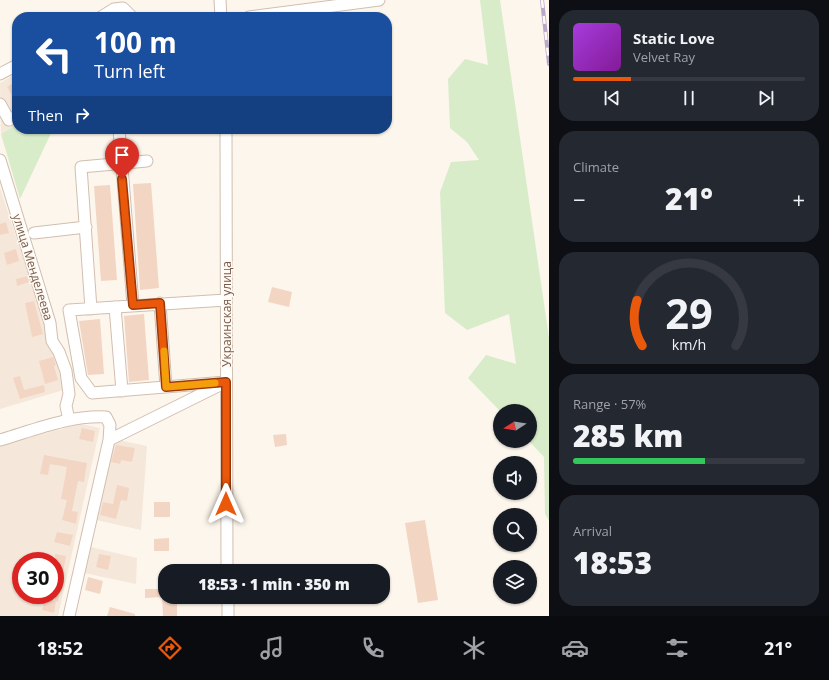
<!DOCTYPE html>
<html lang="en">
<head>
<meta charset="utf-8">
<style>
  body { margin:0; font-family:"Open Sans",sans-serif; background:#242831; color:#f1f3f6; height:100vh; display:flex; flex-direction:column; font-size:15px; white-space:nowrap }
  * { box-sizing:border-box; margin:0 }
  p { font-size:13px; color:#9ea1a6 }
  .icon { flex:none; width:22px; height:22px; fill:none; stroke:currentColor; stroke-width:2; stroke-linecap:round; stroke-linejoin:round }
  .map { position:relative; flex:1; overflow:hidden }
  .details { display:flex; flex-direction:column; gap:10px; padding:10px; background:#0d0f14; width:280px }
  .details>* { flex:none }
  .top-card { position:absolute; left:12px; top:12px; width:380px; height:122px; border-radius:16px; box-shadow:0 1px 3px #0004; background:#1a4fa0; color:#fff; overflow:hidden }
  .needle { width:26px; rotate:258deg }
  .tools { position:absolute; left:493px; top:404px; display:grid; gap:8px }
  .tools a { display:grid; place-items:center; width:44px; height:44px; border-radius:50%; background:#171b24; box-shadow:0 1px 3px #0004; font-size:20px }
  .speed { position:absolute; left:12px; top:552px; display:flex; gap:8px; font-size:20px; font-weight:700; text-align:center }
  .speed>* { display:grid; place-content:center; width:52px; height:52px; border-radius:50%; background:#171b24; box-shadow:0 1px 3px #0004; line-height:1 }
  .speed .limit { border:6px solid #d22; background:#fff; color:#111 }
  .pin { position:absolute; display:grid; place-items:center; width:34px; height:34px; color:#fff; margin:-41px -17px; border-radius:50% 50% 50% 0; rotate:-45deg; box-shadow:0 0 4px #0007 }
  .pin .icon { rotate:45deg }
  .me { position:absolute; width:44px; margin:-22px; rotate:0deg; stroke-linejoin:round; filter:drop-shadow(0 0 3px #0008) }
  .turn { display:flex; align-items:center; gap:14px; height:84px; padding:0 16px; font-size:18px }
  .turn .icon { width:52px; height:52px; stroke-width:2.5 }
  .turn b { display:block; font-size:28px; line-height:34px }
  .then { display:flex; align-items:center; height:38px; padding:0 16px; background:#0003; gap:8px; font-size:15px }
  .big { font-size:30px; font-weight:800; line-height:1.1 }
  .details .tile { flex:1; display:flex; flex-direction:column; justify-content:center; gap:6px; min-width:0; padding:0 14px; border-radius:16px; background:#242831 }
  .details .dial { align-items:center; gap:0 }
  .dial svg { height:104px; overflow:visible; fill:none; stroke:#363941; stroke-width:7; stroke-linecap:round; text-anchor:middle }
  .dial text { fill:#f1f3f6; stroke:none }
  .song { display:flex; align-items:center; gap:12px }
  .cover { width:48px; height:48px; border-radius:6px; background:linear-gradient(135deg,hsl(280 70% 55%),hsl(290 70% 35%)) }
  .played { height:4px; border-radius:2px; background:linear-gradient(90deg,#ea580c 25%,#363941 25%) }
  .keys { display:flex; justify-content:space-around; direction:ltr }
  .heat { display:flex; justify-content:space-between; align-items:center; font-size:22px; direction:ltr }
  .charge { height:6px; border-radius:3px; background:linear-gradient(90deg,#34c759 57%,#363941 0) }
  .trip { position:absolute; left:158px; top:564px; width:232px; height:40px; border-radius:16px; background:#171b24; box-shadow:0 1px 3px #0004; font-weight:800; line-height:40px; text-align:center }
  .dock { display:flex; height:64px; justify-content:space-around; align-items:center; background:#090b0e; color:#9ea1a6 }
  .dock .icon { width:28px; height:28px }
  .dock .selected { color:#ea580c }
  .dock b { font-size:18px; color:#f1f3f6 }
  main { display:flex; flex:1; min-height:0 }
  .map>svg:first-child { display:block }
  .residential { fill:#f5e8da; fill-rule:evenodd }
  .green { fill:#d8ecc9 }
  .building { fill:#f3d5c3 }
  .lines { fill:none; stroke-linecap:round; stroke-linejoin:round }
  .minor-casing { stroke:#d1beb0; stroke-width:13 }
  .minor { stroke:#fff; stroke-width:11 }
  .rail-casing { stroke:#b9a8c9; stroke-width:4 }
  .rail { stroke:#fffaf3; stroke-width:2.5; stroke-dasharray:8; stroke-linecap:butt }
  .route-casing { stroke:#983908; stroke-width:10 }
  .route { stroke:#ea580c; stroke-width:7 }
  .slow { stroke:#f59e0b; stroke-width:7 }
  .labels { text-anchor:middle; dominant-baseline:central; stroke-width:3; stroke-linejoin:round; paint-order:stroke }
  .street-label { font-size:12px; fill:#7a5c4d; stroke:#fffaf3 }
</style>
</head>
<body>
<main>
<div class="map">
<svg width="549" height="616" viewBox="0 0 549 616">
  <rect width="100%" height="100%" fill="#fdf6ec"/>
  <path class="residential" d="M17,73V124L1,134L0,83Z
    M0,188L67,389L0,409Z
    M81,424L100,428L58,616H0V445ZM21,561H55V595H21Z
    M114,439L147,446L141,530L96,520Z
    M91,547L137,558L136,584L84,573Z"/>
  <path class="green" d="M480,0H500L549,338V521L545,514L544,457L529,441L530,411H500L468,378L486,355L516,364L509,314L467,330L445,313L440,192L451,162L479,160L467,142L450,128L448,79L465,59L488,65Z
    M17,124V129H53L20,199L1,134Z"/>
  <path class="building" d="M17,81V103L7,87Z
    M151,183L159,288L140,290L133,184Z
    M110,185L117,280L101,281L94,186Z
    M6,222L9,233L0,235V224Z
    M16,249L19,261L7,265L4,253Z
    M28,276L29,282L17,286L16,279Z
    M272,287L292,292L289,307L268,302Z
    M34,301L43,334L32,337L25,303Z
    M144,314L149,380L129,382L124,316Z
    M100,319L104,374L88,375L79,321Z
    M53,357L56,365L54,366L58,380L45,384L39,361Z
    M20,376L24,390L44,385L45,392L20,399L13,378Z
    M82,428L95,431L93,442L79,439Z
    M286,434L287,445L275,447L273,435Z
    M116,445L135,448L132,462L121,460L120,464L111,462Z
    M44,455L87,463L84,482L78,481L72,511L78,512L76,524L62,520L67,500L61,499L67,467L50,464L48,475L40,474Z
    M117,485L129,488L127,501L121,500L116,519L100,515L103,502L113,504Z
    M154,502H170V517H154Z
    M425,520L438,600L418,603L405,523Z
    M57,532L73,535L70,546L54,542Z
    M169,538V551H154V539Z
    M55,554L66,556L58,602L56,601L54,613L42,610L45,599L55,601Z
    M99,554L111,556L108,570L96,567Z
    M88,577L103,581L100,594L85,590Z
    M145,589H165V597H177V616H163L162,597L145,598Z
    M110,607L135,614V616H107Z"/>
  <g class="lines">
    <g class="minor-casing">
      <path id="minor" d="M220,0L221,17
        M101,17L114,9L123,8L132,17
        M249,17L379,0
        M0,74L17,65
        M0,104L9,120L17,116
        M119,129L133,305
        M226,129L227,571
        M0,160L50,323L52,341L59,352L66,371L69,394L66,406L69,420
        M34,233L86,227
        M160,303L166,387
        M115,307L122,391
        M91,309L81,167L147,161
        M0,440C34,430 70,415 106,417L110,425L109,440L69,616
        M109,440L226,382L92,393L81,378L69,310L226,300
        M228,597V616"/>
    </g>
    <use href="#minor" class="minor"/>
    <g class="rail-casing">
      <path id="rail" d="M542,0L549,64"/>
    </g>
    <use href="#rail" class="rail"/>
  </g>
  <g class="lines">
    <g class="route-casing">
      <path id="route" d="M122,179L133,305L160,303L166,387L226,382V504"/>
    </g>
    <use href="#route" class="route"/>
    <path class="slow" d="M164,351L166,387L215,383"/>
  </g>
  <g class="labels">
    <g class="street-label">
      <text transform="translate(33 267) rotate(73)">улица Менделеева</text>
      <text transform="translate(226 314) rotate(-90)">Украинская улица</text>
    </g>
  </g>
</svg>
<div class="tools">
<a><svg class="needle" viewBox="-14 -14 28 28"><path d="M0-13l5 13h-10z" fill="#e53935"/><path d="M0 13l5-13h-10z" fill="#9ea1a6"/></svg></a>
<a><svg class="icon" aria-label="sound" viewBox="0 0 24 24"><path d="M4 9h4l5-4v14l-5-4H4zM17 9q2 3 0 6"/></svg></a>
<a><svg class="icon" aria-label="search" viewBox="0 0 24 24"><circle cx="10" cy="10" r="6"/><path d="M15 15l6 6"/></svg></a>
<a><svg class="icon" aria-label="layers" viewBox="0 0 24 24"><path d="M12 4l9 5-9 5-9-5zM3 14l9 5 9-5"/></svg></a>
</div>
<div class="speed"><div class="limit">30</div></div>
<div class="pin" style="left:122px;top:179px;background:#d93025"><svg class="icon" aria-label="arrive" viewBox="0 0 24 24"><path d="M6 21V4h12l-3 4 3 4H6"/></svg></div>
<svg class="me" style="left:226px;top:504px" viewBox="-20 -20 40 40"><path d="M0-17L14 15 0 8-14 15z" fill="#ea580c" stroke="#fff" stroke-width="4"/></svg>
<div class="trip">18:53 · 1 min · 350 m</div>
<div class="top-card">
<div class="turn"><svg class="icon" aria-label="left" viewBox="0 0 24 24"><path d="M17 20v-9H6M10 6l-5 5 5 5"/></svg><div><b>100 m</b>Turn left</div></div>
<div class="then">Then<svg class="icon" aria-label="right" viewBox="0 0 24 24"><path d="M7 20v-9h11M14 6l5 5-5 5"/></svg></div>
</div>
</div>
<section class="details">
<div class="tile">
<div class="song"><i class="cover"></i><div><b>Static Love</b><p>Velvet Ray</p></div></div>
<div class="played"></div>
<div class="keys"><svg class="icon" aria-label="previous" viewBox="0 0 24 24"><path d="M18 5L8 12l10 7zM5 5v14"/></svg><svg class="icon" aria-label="pause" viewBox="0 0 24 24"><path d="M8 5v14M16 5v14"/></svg><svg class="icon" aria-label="next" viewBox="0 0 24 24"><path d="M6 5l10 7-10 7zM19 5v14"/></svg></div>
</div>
<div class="tile"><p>Climate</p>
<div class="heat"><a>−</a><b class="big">21°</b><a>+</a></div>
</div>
<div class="tile dial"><svg viewBox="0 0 100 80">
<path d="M14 69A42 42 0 1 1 86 69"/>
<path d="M14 69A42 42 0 0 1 10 34" stroke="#ea580c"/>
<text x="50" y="56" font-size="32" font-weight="700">29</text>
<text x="50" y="72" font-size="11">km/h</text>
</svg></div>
<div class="tile"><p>Range · 57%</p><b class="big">285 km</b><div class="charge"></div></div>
<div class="tile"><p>Arrival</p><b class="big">18:53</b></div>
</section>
</main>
<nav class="dock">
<b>18:52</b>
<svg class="icon selected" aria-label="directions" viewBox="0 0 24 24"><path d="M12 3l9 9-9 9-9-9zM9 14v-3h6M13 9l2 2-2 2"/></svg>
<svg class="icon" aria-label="music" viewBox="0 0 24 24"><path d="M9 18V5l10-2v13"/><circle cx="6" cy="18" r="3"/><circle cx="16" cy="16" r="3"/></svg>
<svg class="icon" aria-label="phone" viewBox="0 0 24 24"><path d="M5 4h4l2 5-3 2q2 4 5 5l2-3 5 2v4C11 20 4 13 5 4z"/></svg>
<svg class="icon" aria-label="climate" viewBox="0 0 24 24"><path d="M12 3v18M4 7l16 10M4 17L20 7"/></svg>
<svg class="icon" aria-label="car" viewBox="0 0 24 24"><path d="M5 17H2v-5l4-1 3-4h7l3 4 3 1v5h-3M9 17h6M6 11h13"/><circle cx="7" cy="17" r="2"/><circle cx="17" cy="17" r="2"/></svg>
<svg class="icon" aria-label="filters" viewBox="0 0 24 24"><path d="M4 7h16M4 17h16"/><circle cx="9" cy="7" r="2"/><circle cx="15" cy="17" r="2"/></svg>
<b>21°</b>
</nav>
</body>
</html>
